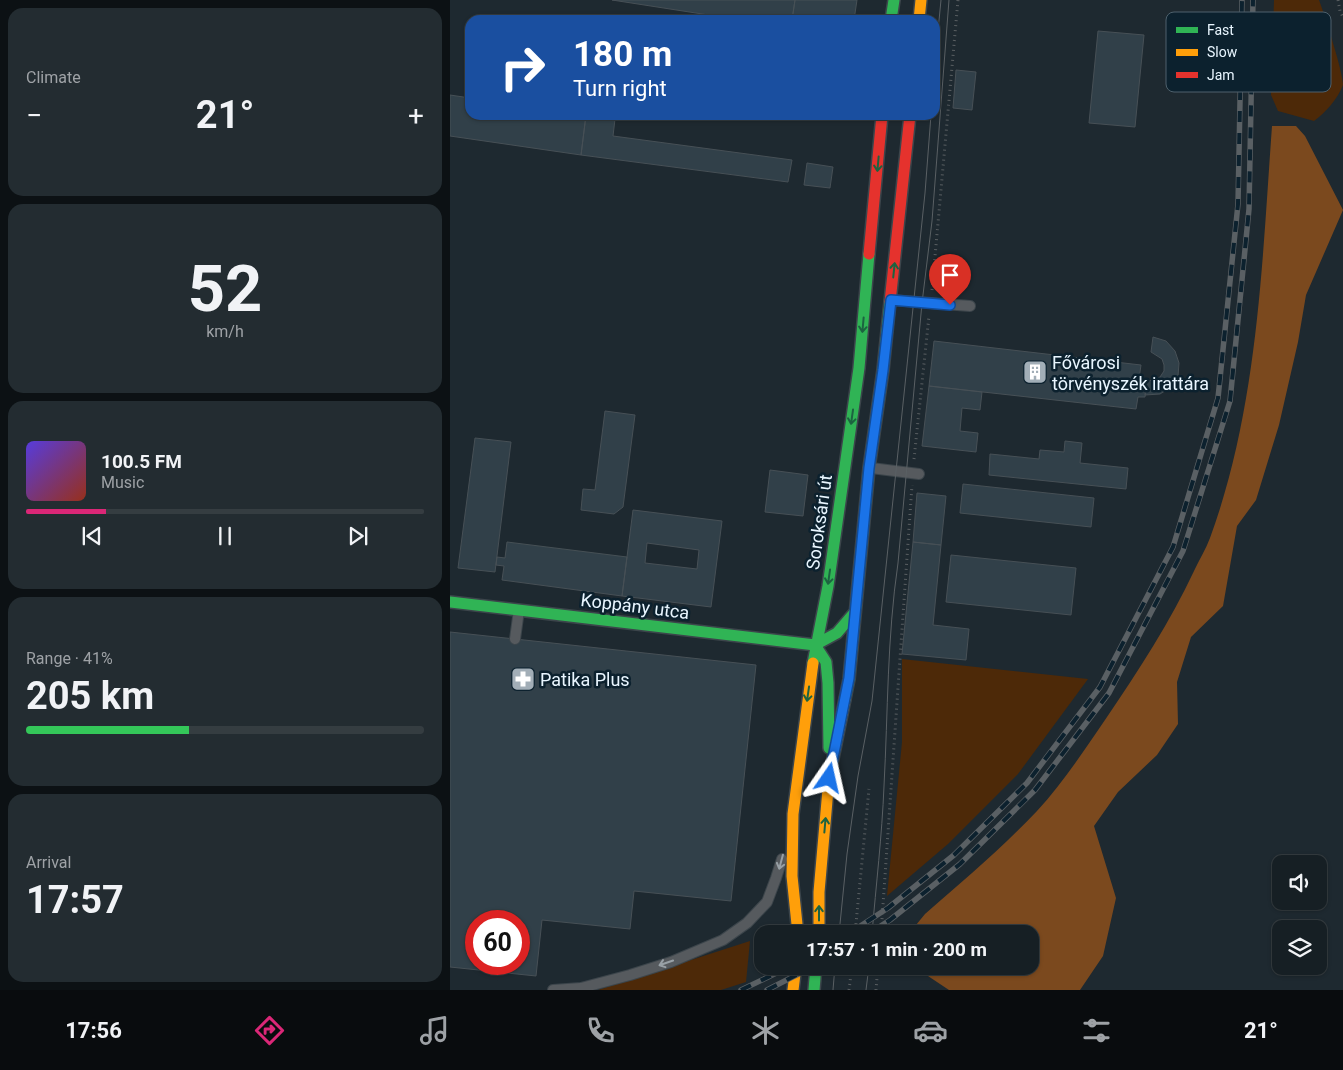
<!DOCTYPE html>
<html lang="en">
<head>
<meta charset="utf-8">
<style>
  body { margin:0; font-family:Roboto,sans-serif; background:#232c31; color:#f1f3f6; height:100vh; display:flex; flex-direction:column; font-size:19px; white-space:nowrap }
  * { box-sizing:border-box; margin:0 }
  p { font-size:16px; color:#9ea2a6 }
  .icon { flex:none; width:28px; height:28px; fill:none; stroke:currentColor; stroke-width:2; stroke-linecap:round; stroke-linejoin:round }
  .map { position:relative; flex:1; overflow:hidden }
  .side { display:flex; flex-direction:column; gap:8px; padding:8px; background:#0c1114; width:450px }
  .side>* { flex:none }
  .guide { position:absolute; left:15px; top:15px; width:475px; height:105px; border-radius:15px; box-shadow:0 1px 4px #0004,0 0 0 1px #353d41; background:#1a4fa0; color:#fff; overflow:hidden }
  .buttons { position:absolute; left:822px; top:855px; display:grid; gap:10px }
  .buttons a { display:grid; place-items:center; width:55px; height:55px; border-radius:10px; background:#161f24; box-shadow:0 1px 4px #0004,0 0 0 1px #353d41; font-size:25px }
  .speed { position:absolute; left:15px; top:910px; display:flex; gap:10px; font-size:25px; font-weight:700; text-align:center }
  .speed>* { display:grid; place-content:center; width:65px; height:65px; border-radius:50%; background:#161f24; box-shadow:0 1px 4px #0004,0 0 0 1px #353d41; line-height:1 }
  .speed .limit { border:8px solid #d22; background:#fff; color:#111 }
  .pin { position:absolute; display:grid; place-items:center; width:42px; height:42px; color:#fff; margin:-51px -21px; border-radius:50% 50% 50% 0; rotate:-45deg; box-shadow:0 0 5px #0007 }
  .pin .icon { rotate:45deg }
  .me { position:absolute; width:55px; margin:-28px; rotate:11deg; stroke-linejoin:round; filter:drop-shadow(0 0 4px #0008) }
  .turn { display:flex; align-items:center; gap:18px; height:105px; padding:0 25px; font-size:22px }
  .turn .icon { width:65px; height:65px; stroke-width:2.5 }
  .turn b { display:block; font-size:35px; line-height:42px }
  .big { font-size:38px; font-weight:700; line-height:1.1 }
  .side .card { flex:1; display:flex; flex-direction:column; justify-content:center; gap:8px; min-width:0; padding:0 18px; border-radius:15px; background:#232c31 }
  .side .dial { align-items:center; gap:0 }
  .dial b { font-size:65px; line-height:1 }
  .song { display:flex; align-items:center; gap:15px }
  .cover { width:60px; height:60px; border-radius:8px; background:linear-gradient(135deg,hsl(250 70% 55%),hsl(10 70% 35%)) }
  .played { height:5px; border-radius:2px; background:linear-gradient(90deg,#db2777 20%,#353d41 20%) }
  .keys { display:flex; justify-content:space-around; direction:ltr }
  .heat { display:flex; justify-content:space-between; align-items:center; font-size:28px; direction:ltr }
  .charge { height:8px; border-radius:4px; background:linear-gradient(90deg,#34c759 41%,#353d41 0) }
  .trip { position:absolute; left:304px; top:925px; width:285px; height:50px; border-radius:15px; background:#161f24; box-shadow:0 1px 4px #0004,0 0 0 1px #353d41; font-weight:700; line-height:50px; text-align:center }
  .tabs { display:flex; height:80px; justify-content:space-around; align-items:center; background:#090c0e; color:#9ea2a6 }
  .tabs .icon { width:35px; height:35px }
  .tabs .active { color:#db2777 }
  .tabs b { font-size:22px; color:#f1f3f6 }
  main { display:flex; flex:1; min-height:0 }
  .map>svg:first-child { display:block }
  .green { fill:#4d2908 }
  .forest { fill:#7b491e }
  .building { fill:#314049; stroke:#475056; fill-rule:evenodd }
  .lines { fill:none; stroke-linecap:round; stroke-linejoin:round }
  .lane-casing { stroke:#3c454b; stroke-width:12 }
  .fast-casing { stroke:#3c454b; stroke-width:14 }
  .slow-casing { stroke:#3c454b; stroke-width:14 }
  .jam-casing { stroke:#3c454b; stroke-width:14 }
  .path { stroke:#5a5f62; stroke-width:3; stroke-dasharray:1 4; stroke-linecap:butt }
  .lane { stroke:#565a5e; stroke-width:10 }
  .fast { stroke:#30b455; stroke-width:11 }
  .slow { stroke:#ff9f0a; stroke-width:11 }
  .jam { stroke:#e5322d; stroke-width:11 }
  .tram { stroke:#5a6064; stroke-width:1 }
  .rail-casing { stroke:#5a6064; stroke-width:5.5 }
  .rail { stroke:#0c212e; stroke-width:4; stroke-dasharray:11; stroke-linecap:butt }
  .oneway { stroke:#1c6340 }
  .oneway2 { stroke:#98a0a6 }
  .route-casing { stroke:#114b97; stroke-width:12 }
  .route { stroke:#1a73e8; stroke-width:9 }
  .labels { text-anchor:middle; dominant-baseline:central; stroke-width:5; stroke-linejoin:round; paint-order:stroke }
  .poi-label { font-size:18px; fill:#e9f6ff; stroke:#0c212e; text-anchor:start }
  .street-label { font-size:18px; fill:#e9f6ff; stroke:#0c212e }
  .key { fill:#0c212e; stroke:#4e616d; stroke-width:1 }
  .key-label { font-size:14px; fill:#e9f6ff }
</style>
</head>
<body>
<main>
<section class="side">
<div class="card"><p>Climate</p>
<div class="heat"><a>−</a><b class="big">21°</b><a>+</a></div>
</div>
<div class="card dial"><b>52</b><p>km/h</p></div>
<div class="card">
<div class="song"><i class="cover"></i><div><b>100.5 FM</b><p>Music</p></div></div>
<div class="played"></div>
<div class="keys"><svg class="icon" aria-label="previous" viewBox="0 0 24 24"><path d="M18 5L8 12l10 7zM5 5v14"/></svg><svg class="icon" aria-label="pause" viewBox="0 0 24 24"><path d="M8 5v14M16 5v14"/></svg><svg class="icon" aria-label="next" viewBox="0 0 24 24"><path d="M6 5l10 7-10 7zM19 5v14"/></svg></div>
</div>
<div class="card"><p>Range · 41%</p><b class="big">205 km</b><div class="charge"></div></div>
<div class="card"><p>Arrival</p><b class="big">17:57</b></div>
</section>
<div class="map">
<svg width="893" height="990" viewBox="0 0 893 990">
  <rect width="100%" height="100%" fill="#1e2930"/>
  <path class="green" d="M824,0H869C875,16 893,72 893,85C887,100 876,112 864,121L828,111L821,95Z
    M452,659L638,679L568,774L498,844L437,896L452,742Z
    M300,941L296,982L271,990H148Z"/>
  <path class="forest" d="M822,126H846L855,136L893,210L856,295L848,342L829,425L806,500L787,526L773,606L741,637L727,682L728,724L707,755L668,792L644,826L666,898L653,956L630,990H499L478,976L471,966H580V934H465L466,925L475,914C513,881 552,848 587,811C613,783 635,749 657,717C689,670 720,622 744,571C749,560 756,549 760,538C808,407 812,263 822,126Z"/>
  <path class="building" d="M162,0H345L342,20H291Z
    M345,0H407L404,20H342Z
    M648,31L694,35L685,127L639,123Z
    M506,70L526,72L522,110L503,108Z
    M0,95L20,98V115H136L131,155L0,136Z
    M136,115L165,119L163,136L342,160L338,182L131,155Z
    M357,163L383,167L380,188L354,185Z
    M703,337L716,341L725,351L729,363L728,376L721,387L710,394L695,395L696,381L705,380L710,377L714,371V365L712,359L701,352Z
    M484,341L691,365L689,379L697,380L695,397H688L686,409L479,386Z
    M479,386L532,392L530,410L512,408L510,431L528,433L526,452L472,446Z
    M155,411L185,415L173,507L164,514L131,510L133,489L145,490Z
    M25,438L61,442L45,572L8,568Z
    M615,441L632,443L630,463L678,468L676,489L539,475L540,454L589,459L590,450L614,452Z
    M320,470L358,475L353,516L315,512Z
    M513,484L644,498L641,527L510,513Z
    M467,493L496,496L491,545L463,542Z
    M183,510L272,521L261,607L172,596ZM197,543L249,550L247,569L195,563Z
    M57,542L177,557L172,596L52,580L54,566L46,565L47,557L55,558Z
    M463,542L491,545L483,625L519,629L516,660L452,654Z
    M501,555L626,568L621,615L496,602Z
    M0,632L306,665L281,901L184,891L180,929L92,920L86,976L0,967ZM26,921H69V964H26Z"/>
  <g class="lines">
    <g class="lane-casing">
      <path id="lane" d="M442,300L520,306
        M421,468L469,474
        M65,639L69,610
        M103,990L131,988L180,975L221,962L273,940L297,923L317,902L326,878L332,859"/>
    </g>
    <g class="fast-casing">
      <path id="fast" d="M441,20L444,0
        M0,602L365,645L387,633L405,612
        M365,645L376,662L378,683L379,748
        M363,663L378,586L409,368L419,254
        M395,699L399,679L419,468L433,370L440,302
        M364,990L366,966"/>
    </g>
    <g class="slow-casing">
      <path id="slow" d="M469,20L471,0
        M348,934L342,876L343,814L363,663
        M369,934V892L379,778L395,699
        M343,990L346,966"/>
    </g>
    <g class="jam-casing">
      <path id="jam" d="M419,254L432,115
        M440,302L460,115"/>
    </g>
    <path class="path" d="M888,0L890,11L893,17
      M482,290L508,0
      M464,459L479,316
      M405,934L419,789
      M431,934L462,485
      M399,990L402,966
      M426,990L428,966"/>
    <use href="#lane" class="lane"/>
    <use href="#fast" class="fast"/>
    <use href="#slow" class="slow"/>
    <use href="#jam" class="jam"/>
    <path class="tram" d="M485,62L491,0
      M389,934L397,854L408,776L422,701L475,193L481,115
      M422,934C426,885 432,836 434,786C438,712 437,638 448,563L472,303L482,221L499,0
      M383,990L385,966
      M416,990L419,966"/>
    <g class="rail-casing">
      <path id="rail" d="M398,934L438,908L504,855L577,783L650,687L723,547L768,398L788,204L792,0
        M418,934L440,920L510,864L585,790L659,693L733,551L780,401L799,209L803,0
        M291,990L341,966
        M317,990L364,966"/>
    </g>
    <use href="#rail" class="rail"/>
  </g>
  <defs><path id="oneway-shaft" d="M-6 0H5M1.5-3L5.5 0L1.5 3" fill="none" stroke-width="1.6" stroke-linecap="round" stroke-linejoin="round" transform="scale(1.25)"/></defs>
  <g class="oneway">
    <use href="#oneway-shaft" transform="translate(428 164) rotate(95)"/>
    <use href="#oneway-shaft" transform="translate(444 270) rotate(-84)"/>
    <use href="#oneway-shaft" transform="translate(413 325) rotate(95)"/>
    <use href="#oneway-shaft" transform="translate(402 417) rotate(98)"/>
    <use href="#oneway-shaft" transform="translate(379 577) rotate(98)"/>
    <use href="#oneway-shaft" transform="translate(358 694) rotate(98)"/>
    <use href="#oneway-shaft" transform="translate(375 825) rotate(-85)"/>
    <use href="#oneway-shaft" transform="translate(369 913) rotate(-90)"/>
  </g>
  <g class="oneway2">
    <use href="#oneway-shaft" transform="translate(331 862) rotate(105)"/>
    <use href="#oneway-shaft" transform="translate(216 963) rotate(161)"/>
  </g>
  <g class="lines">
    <g class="route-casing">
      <path id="route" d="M379,778L399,678L419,468L433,370L441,300L500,305"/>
    </g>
    <use href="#route" class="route"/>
  </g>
  <defs>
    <g id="building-square" transform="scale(1.25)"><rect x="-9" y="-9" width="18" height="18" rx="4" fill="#a2aeb7" stroke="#0c212e"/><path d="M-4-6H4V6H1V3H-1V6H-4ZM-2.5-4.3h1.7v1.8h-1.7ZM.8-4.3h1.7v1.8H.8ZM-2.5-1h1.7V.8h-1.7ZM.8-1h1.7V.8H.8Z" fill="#fff"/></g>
    <g id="pharmacy-square" transform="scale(1.25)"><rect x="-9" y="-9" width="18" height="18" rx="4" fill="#a2aeb7" stroke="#0c212e"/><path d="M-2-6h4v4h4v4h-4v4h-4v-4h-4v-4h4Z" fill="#fff"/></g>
  </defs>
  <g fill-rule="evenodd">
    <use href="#building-square" x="585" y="372"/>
    <use href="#pharmacy-square" x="73" y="679"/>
  </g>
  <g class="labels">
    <g class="poi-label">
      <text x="602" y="362">Fővárosi<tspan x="602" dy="21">törvényszék irattára</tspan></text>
      <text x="90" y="679">Patika Plus</text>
    </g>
    <g class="street-label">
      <text transform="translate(369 522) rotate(-82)">Soroksári út</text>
      <text transform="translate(185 606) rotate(7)">Koppány utca</text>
    </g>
  </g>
  <rect x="716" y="12" width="165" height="80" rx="8" class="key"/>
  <rect x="726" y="27" width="22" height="6" fill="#30b455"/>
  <rect x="726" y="49" width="22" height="7" fill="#ff9f0a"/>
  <rect x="726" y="72" width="22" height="6" fill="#e5322d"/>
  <g class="key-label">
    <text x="757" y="35">Fast</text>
    <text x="757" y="57">Slow</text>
    <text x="757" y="80">Jam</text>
  </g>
</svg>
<div class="buttons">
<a><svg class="icon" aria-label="sound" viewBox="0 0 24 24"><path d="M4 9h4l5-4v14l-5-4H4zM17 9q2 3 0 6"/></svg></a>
<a><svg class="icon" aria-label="layers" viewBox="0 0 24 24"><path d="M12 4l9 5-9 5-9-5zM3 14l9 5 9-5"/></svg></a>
</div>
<div class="speed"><div class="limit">60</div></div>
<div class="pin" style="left:500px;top:305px;background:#d93025"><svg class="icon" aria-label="arrive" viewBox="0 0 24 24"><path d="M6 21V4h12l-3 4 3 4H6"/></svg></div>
<svg class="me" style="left:379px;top:778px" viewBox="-20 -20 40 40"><path d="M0-17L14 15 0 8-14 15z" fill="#1a73e8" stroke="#fff" stroke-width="4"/></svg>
<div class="trip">17:57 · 1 min · 200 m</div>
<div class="guide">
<div class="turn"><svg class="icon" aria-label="right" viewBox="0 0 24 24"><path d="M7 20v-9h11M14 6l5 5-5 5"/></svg><div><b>180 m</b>Turn right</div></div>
</div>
</div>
</main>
<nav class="tabs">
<b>17:56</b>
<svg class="icon active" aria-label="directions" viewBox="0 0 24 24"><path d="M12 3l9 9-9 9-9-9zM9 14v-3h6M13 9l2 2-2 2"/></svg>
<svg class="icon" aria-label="music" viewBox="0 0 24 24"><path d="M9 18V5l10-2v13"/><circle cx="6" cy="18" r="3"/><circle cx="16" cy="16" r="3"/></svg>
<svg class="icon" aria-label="phone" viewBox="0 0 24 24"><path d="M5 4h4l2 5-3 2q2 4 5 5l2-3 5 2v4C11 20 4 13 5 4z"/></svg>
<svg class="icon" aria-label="climate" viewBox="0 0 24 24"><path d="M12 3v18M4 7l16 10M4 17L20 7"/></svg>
<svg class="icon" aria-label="car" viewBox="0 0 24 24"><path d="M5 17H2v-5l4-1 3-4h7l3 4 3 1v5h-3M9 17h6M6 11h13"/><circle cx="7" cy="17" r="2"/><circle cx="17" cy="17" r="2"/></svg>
<svg class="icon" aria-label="filters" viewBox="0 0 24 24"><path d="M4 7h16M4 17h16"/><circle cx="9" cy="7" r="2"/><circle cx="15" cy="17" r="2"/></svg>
<b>21°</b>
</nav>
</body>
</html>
